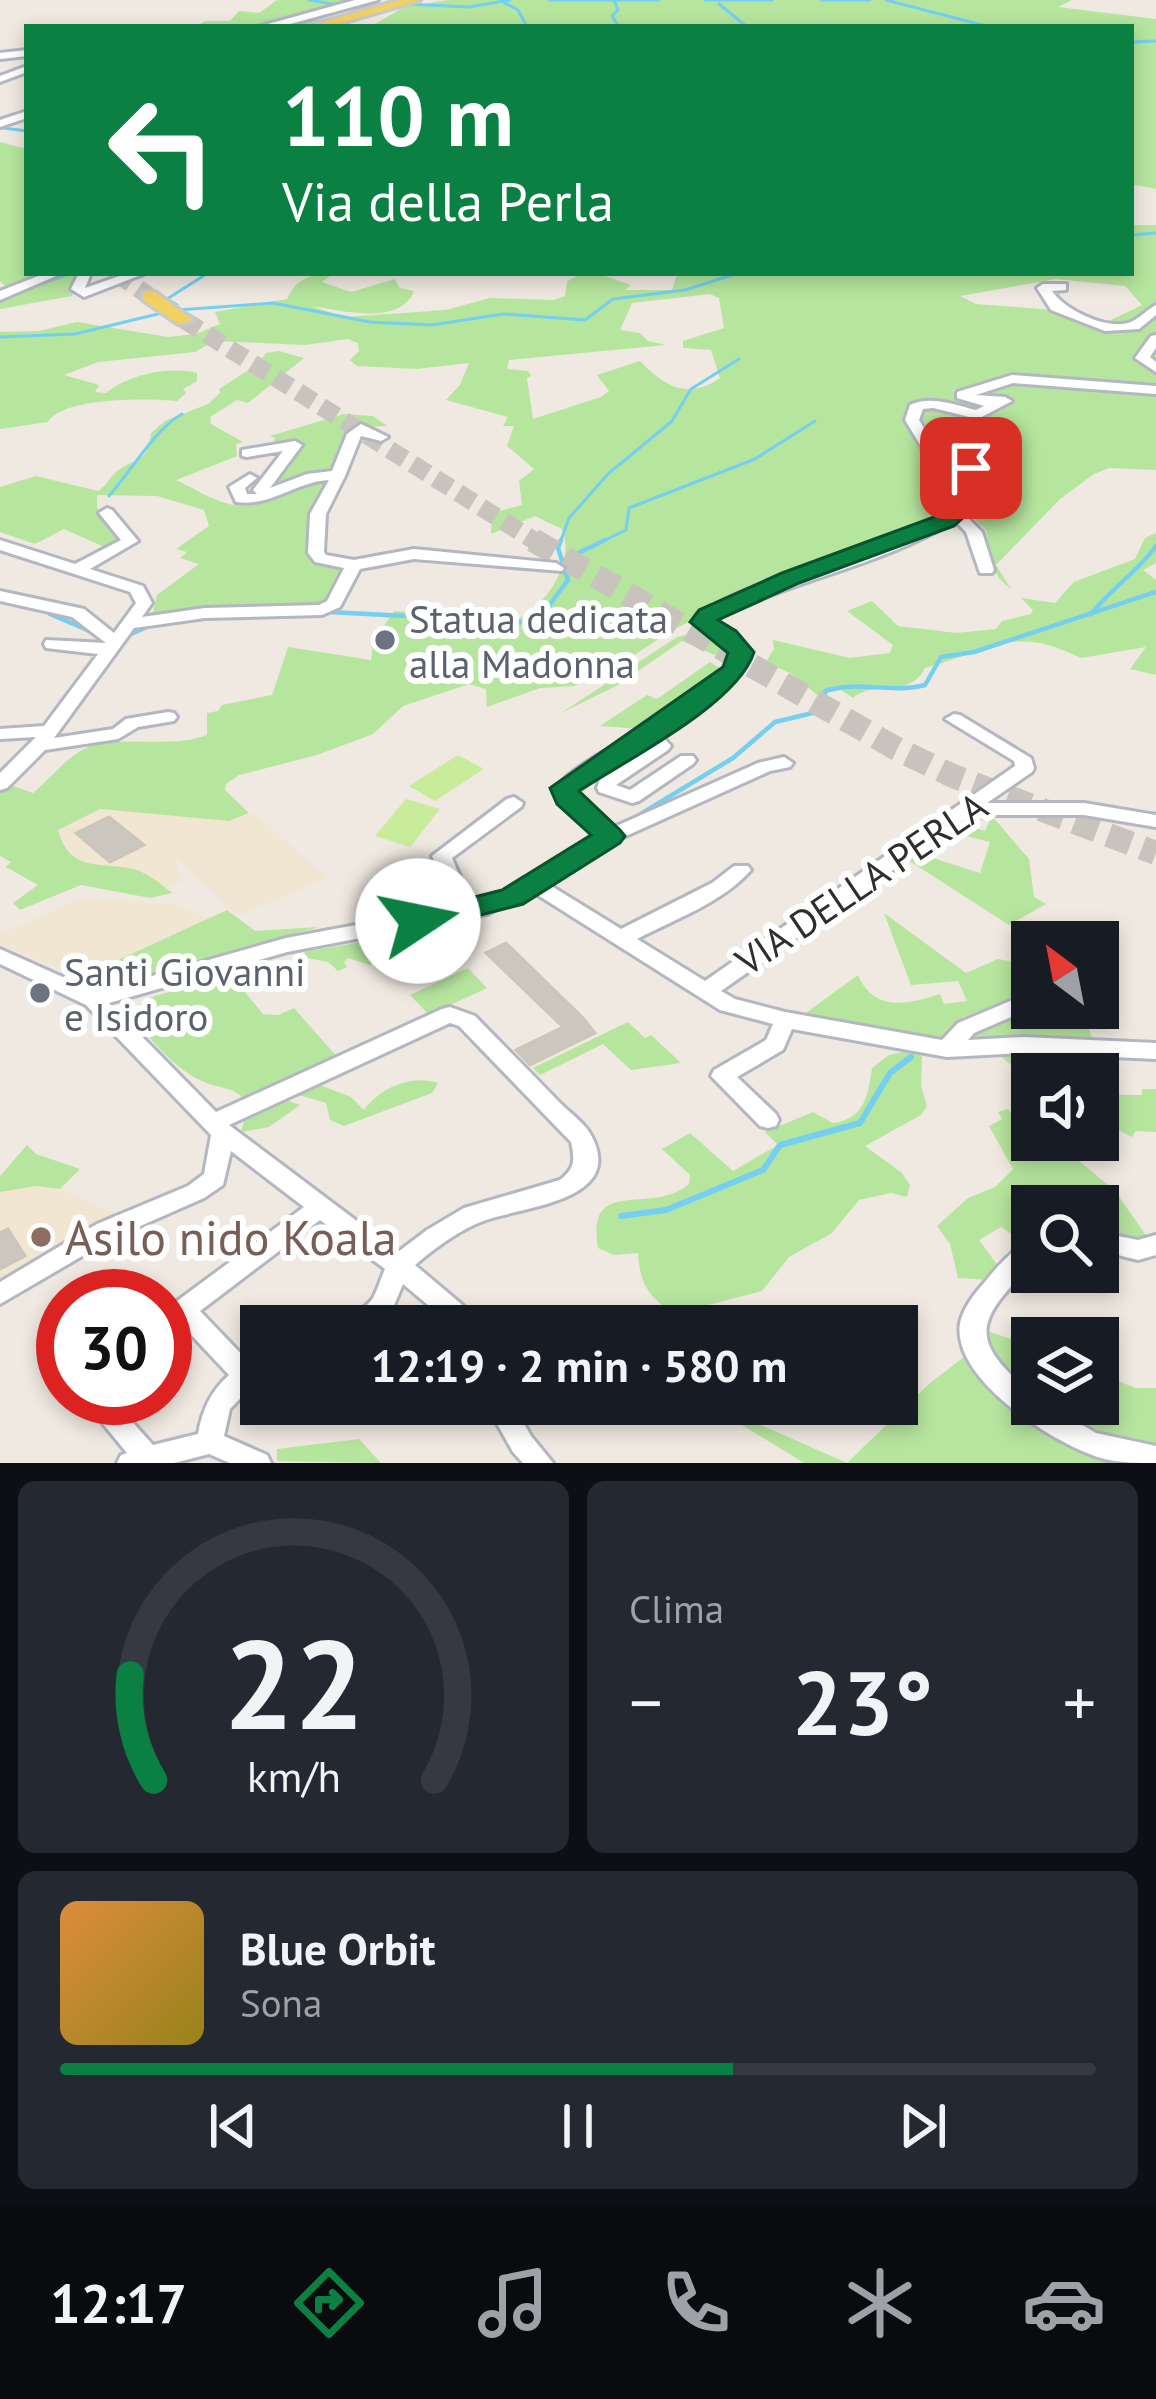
<!DOCTYPE html>
<html lang="it">
<head>
<meta charset="utf-8">
<style>
  body { margin:0; font-family:"PT Sans",sans-serif; background:#242831; color:#f1f3f6; height:100vh; display:flex; flex-direction:column; font-size:45px; white-space:nowrap }
  * { box-sizing:border-box; margin:0 }
  p { font-size:39px; color:#9ea1a6 }
  .icon { flex:none; width:66px; height:66px; fill:none; stroke:currentColor; stroke-width:2; stroke-linecap:round; stroke-linejoin:round }
  .map { position:relative; height:1463px; overflow:hidden }
  .sheet { display:flex; flex-direction:column; gap:18px; padding:18px; background:#0d0f14; flex:1 }
  .sheet>* { flex:none }
  .banner { position:absolute; left:24px; top:24px; width:1110px; height:252px; border-radius:0px; box-shadow:0 6px 18px #0003; background:#0b8043; color:#fff; overflow:hidden }
  .needle { width:78px; rotate:328deg }
  .fabs { position:absolute; left:1011px; top:921px; display:grid; gap:24px }
  .fabs a { display:grid; place-items:center; width:108px; height:108px; border-radius:0px; background:#171b24; box-shadow:0 6px 18px #0003; font-size:60px }
  .speed { position:absolute; left:36px; top:1269px; display:flex; gap:24px; font-size:60px; font-weight:700; text-align:center }
  .speed>* { display:grid; place-content:center; width:156px; height:156px; border-radius:50%; background:#171b24; box-shadow:0 6px 18px #0003; line-height:1 }
  .speed .limit { border:18px solid #d22; background:#fff; color:#111 }
  .pin { position:absolute; display:grid; place-items:center; width:102px; height:102px; color:#fff; margin:-51px; border-radius:24px; box-shadow:0 6px 18px #0006 }
  .me { position:absolute; width:132px; margin:-66px; rotate:79deg; stroke-linejoin:round; filter:drop-shadow(0 0 9px #0008) }
  .turn { display:flex; align-items:center; gap:42px; height:252px; padding:0 60px; font-size:54px }
  .turn .icon { width:156px; height:156px; stroke-width:2.5 }
  .turn b { display:block; font-size:84px; line-height:102px }
  .big { font-size:90px; font-weight:700; line-height:1.1 }
  .sheet .widget { flex:1; display:flex; flex-direction:column; justify-content:center; gap:18px; min-width:0; padding:0 42px; border-radius:18px; background:#242831 }
  .sheet .dial { align-items:center; gap:0 }
  .dial svg { height:312px; overflow:visible; fill:none; stroke:#363941; stroke-width:7; stroke-linecap:round; text-anchor:middle }
  .dial text { fill:#f1f3f6; stroke:none }
  .song { display:flex; align-items:center; gap:36px }
  .cover { width:144px; height:144px; border-radius:18px; background:linear-gradient(135deg,hsl(30 70% 55%),hsl(50 70% 35%)) }
  .played { height:12px; border-radius:6px; background:linear-gradient(90deg,#0b8043 65%,#363941 65%) }
  .keys { display:flex; justify-content:space-around; direction:ltr }
  .heat { display:flex; justify-content:space-between; align-items:center; font-size:66px; direction:ltr }
  .sheet .tiles { flex:1; display:grid; gap:18px; grid-template-columns:1fr 1fr }
  .widget:last-child { grid-column:span 2 }
  .trip { position:absolute; left:240px; top:1305px; width:678px; height:120px; border-radius:0px; background:#171b24; box-shadow:0 6px 18px #0003; font-weight:700; line-height:120px; text-align:center }
  .dock { display:flex; height:192px; justify-content:space-around; align-items:center; background:#090b0e; color:#9ea1a6 }
  .dock .icon { width:84px; height:84px }
  .dock .on { color:#0b8043 }
  .dock b { font-size:54px; color:#f1f3f6 }
  .map>svg:first-child { display:block }
  .education { fill:#f0e6d1 }
  .green { fill:#b6e59e; fill-rule:evenodd }
  .pitch { fill:#c9ec9a }
  .lines { fill:none; stroke-linecap:round; stroke-linejoin:round }
  .stream-far2 { stroke:#75cff0; stroke-width:3 }
  .stream-far1 { stroke:#75cff0; stroke-width:4.5 }
  .stream { stroke:#75cff0; stroke-width:6 }
  .building { fill:#cbc7bf; stroke:#cbc5ba; stroke-width:3 }
  .major-tunnel-far1 { stroke:#c8c4bd; stroke-width:18; stroke-dasharray:18 9; stroke-linecap:butt }
  .major-tunnel { stroke:#c8c4bd; stroke-width:24; stroke-dasharray:24 12; stroke-linecap:butt }
  .minor-casing { stroke:#b4b7c1; stroke-width:6 }
  .major-casing { stroke:#c9c9c9; stroke-width:6 }
  .minor { fill:#fff; fill-rule:evenodd }
  .major { fill:#f2d163; fill-rule:evenodd }
  .route { fill:#0b8043; stroke:#07532c; stroke-width:3 }
  .worship-dot { fill:#6b7280; stroke:#fff; stroke-width:4.5 }
  .education-dot { fill:#8d6e63; stroke:#fff; stroke-width:4.5 }
  .labels { text-anchor:middle; dominant-baseline:central; stroke-width:12; stroke-linejoin:round; paint-order:stroke }
  .worship-label { font-size:39px; fill:#5b616d; stroke:#fff; text-anchor:start }
  .street-label { font-size:39px; fill:#2e2e2e; stroke:#fff }
  .near-education-label { font-size:48px; fill:#785e54; stroke:#fff; text-anchor:start }
</style>
</head>
<body>
<div class="map">
<svg width="1156" height="1463" viewBox="0 0 1156 1463">
  <rect width="100%" height="100%" fill="#efe9e1"/>
  <path class="education" d="M99,809L229,821L255,813L327,878L238,916L175,857L181,882L166,888L142,872L85,866L61,841L58,830Z
    M81,898L171,904L209,918L81,977L0,945V934Z
    M36,1186L60,1189L117,1215L0,1288V1192Z"/>
  <path class="green" d="M277,0H347L299,23L328,11L353,7L300,27H195L205,21H230L239,11L259,13Z
    M448,0H1072L1058,7L1156,19V189L1131,184V27H370L404,7Z
    M0,142L27,149V273H52L9,290L0,281Z
    M1131,225H1156V470L1109,468L1094,474L1060,499L996,565L1011,589C986,570 991,557 986,530L962,506L978,465C961,445 909,445 919,407C952,399 983,436 1010,401L983,399L972,392L1022,376L952,390L965,400L1000,402L983,412L929,401L912,406L909,419L927,456L928,473L942,476L962,462L967,468L955,504L940,522L720,606L669,632L600,678L584,680L575,686L540,688L487,707L486,689L469,684L403,706L373,734L317,755L239,775L226,784L225,790L249,813L229,821L100,809L58,830C69,870 96,863 129,868C144,870 160,883 172,893L150,898L81,885L20,910L13,903L38,885L6,867L11,862L0,856V788L5,783L33,793C49,780 66,758 84,749C115,733 168,750 207,735V713L218,711L222,705L272,695L288,647L371,660L373,642L394,611L514,621C545,608 576,563 562,529L535,516L491,534L492,513L522,505L519,481L534,469L507,446L514,426H503L508,417L446,400L460,385L469,363L417,369L357,366L350,360L359,351L358,343L348,339L305,345L214,341L195,352L98,362L64,375L99,385L95,392L106,393C129,375 166,366 197,373V381L183,389L186,393L177,401C148,398 62,397 48,422L0,429V332L39,331L77,322L168,337L196,334L220,324L215,312L287,299C295,279 313,273 334,273L322,282L351,292L395,279L400,288L414,291C400,327 340,310 311,306L345,317L446,310L490,298L553,300L565,296L567,282C589,265 607,278 631,285L625,290H672L676,277L694,273H1131ZM1056,279L1125,286L1142,305L1097,327L1056,310L976,304L960,296ZM710,294L719,298L724,328L683,341V348L711,350L720,378C687,401 663,385 640,361L597,375L609,391L601,397L533,419L527,378L531,376L528,371L507,369L509,360L666,345L648,341L640,333L620,330L632,303Z
    M61,273L79,274L72,296L0,309V297Z
    M279,351L304,358L248,403L237,400L210,417L211,424L243,442L236,444L237,456L176,480C192,487 211,500 229,504C266,513 294,476 331,478L313,552L348,568L327,605L153,620L142,617L153,612L157,595L199,564L180,558L187,552L176,549L209,526L204,510L157,496L97,495V507L118,540L109,549L64,529L35,544L0,532V487L36,476L98,491C108,485 110,475 120,469C141,456 147,461 151,433L165,421L208,404L220,393L219,389L258,364L266,353Z
    M344,414L373,416L387,426L362,427L333,472C305,471 290,487 268,488L296,442L273,446L275,438L270,436Z
    M1156,533V563L1143,570L1156,580V675L1130,669L1146,647L1081,658C1013,624 993,650 925,668C909,699 876,679 853,698L841,690L817,695L792,674L766,662L774,649L773,640L850,658L890,653L893,645L847,611L872,601L898,626L956,633L996,629L1002,621L1031,614L1033,610L1021,598L1055,603L1074,582L1135,559L1145,538Z
    M698,632L711,634L733,649L731,662L682,641L616,686L561,713L677,637Z
    M710,662L721,669L719,679L642,729L600,726L647,695L657,699Z
    M992,816L1029,859L1034,897L1046,904L1009,925L908,860L917,853L980,873L990,842L946,831L966,825L985,831L989,822L978,819Z
    M227,910L255,931L319,927L124,982L96,984L81,977Z
    M884,913L966,973L998,959L1025,964L1022,970L1031,992L963,1017L937,1041L803,1015L858,975C874,1012 906,1005 940,994L944,1004L967,1001L958,981L911,985Z
    M437,929L441,934L392,940L381,958L370,965L348,958L344,962L347,967L338,971L328,962L307,958L304,952Z
    M468,968L487,988L429,1015L410,995Z
    M229,973L263,1014L279,1015L294,1008L339,1059L309,1081L351,1097L364,1110C380,1088 411,1074 438,1083L432,1093L344,1126L330,1120L326,1103L289,1092L281,1098L300,1105L269,1127L241,1132C257,1079 224,1096 192,1076C172,1064 144,1034 133,1015L143,1000Z
    M1032,1008H1082L1095,1047L961,1042L963,1037Z
    M628,1022L645,1038L651,1035L681,1063L631,1070L603,1044L540,1075L533,1068Z
    M913,1050L922,1057L921,1086L927,1106L921,1115L865,1146L902,1173L910,1185L907,1197L891,1193L859,1200L832,1233L789,1257L762,1291L674,1314C648,1296 640,1284 638,1253L614,1255L598,1248C586,1174 650,1217 689,1184L690,1175L662,1149L690,1133L733,1171L778,1145L765,1132L813,1112L833,1123C865,1119 868,1095 872,1068L889,1055Z
    M997,1053L1086,1054L1091,1074H1032V1082Z
    M1142,1089H1156V1132L1136,1131L1132,1137L1098,1120V1095H1142Z
    M1008,1109L1032,1140L1071,1154L1115,1191L1150,1241L1098,1233V1206H1032V1240L1025,1243L1001,1227L979,1240L999,1267L989,1280L958,1278L950,1244L937,1226L968,1198L995,1187L1013,1169L989,1126L1002,1119L998,1112Z
    M27,1145L36,1154L80,1169L60,1189L36,1186L0,1192V1176Z
    M987,1331L1032,1346V1388L985,1348Z
    M964,1357C1014,1404 1080,1452 1148,1463H804L737,1422L738,1415L847,1463L930,1383Z
    M1098,1372L1135,1388H1156V1450L1089,1431L1049,1404H1098Z
    M359,1439L381,1463L277,1461V1449Z"/>
  <path class="pitch" d="M458,755L484,769L435,801L409,786Z
    M406,799L440,809L410,847L375,836Z"/>
  <g class="lines">
    <path class="stream-far2" d="M309,0L338,5
      M549,0H659
      M705,0H772
      M821,0H870
      M886,0L990,27
      M503,2L518,10L527,27
      M615,2L618,10L612,16L619,27
      M405,4L469,7L510,0
      M719,4L747,27
      M289,27L347,9L388,4
      M1131,42L1156,41
      M0,128L27,118
      M3,128L27,131
      M1131,235L1156,233
      M0,299L71,273
      M177,305L167,299L208,273
      M178,310L273,303L370,322L432,325L503,314L585,320L613,299L685,290L738,273
      M0,337L75,334L166,312
      M109,496C131,471 156,428 182,414
      M560,543L569,518L608,474L672,421L691,389L739,359
      M599,543L626,530L629,508L755,459L815,421"/>
    <path class="stream-far1" d="M564,560L605,540
      M329,612L536,623L568,580L558,548L561,540
      M50,614L92,632
      M1091,614C1112,588 1136,573 1156,546
      M129,635L151,625
      M639,815L733,758L775,722L825,710V691C858,680 891,694 925,685L941,657L974,652L1156,592"/>
    <path class="stream" d="M1054,1054L1084,1056
      M621,1216L666,1210L763,1170L780,1145L860,1123L890,1073L911,1057"/>
  </g>
  <path class="building" d="M109,817L144,845L110,862L76,833Z
    M506,943L582,1017L595,1033L530,1065L516,1050L563,1027L486,953Z
    M8,1229L25,1256L0,1269V1233Z"/>
  <g class="lines">
    <path class="major-tunnel-far1" d="M116,273L149,296
      M184,320L538,543"/>
    <path class="major-tunnel" d="M533,540L897,749L953,776L1156,853"/>
    <g class="minor-casing">
      <path id="minor" d="M355,0H378L279,27H257Z
        M27,50V56L0,59V53Z
        M27,66V72L0,82V76Z
        M27,111V118L0,127V120Z
        M46,273H63L0,300V291Z
        M79,273H91L85,288L128,273H146L84,297L71,289Z
        M1043,284H1066V290L1052,291C1065,310 1107,331 1131,322C1140,318 1148,309 1156,305V315L1139,329L1105,331L1051,310L1037,288Z
        M1156,335V348L1150,357L1156,362V372L1135,358L1151,336Z
        M1012,375L1156,386V394L1013,383L976,395L1005,397L1012,401L978,419L933,408L923,409L919,420L938,451V467L960,453L978,464L963,513L982,532L994,570L992,573H980L966,532L955,521C880,566 791,580 714,620L750,652C733,692 696,713 660,734L671,746L668,750L616,785L630,790L681,756H693L696,760L693,764L639,801L632,803L599,792L597,788L601,776L651,745L648,742L574,789L576,796L612,828L758,763L784,757L793,763L790,767L770,771L617,840L548,884L621,929L712,883L734,866H748L751,870C722,903 675,919 637,939L705,981L1015,766L1014,761L945,719L954,714L960,715L1031,758L1034,768L1032,772L987,803H1084L1156,815V827L1084,815H971L721,991L735,999L785,1012L942,1040L958,1023L1032,992V1008L974,1033L968,1040L1024,1037L1156,1043V1059L1024,1053L947,1057L792,1029L783,1050L737,1077L776,1114L779,1120L776,1126L768,1128L760,1126L711,1076L714,1070L766,1040L773,1024L720,1010L533,892L487,914L287,952L109,1003L216,1112L442,1009L450,1007L475,1016C503,1045 532,1074 560,1103C570,1113 586,1124 592,1137C625,1201 521,1207 486,1220C460,1229 435,1248 415,1265L479,1319L483,1326H453L403,1284L392,1310L378,1325L343,1326C351,1314 365,1310 373,1298C378,1289 381,1278 385,1269L320,1220L200,1311L246,1359L261,1350V1377L230,1409L224,1436L267,1455L271,1463H230L209,1454L174,1463H117L121,1455L127,1453L82,1398H111L153,1445L198,1434C202,1410 211,1391 229,1375L182,1325L165,1334V1310L304,1207L231,1151L223,1185L204,1198L113,1238L0,1304V1282L97,1224L188,1186L204,1174L211,1135L86,1005L0,964V949L96,992L286,938L453,907L432,856L507,799L514,797L523,803L521,807L452,858L471,903C514,895 561,858 598,835L560,802L555,788C602,737 704,720 732,653L697,626L695,622C720,589 820,567 861,552C892,542 920,528 948,512L963,465L961,464L941,476L925,473L924,451L905,420L910,405C930,395 955,405 976,410L984,406L957,398V392ZM450,1023L459,1026L571,1142C575,1161 575,1168 560,1180L464,1208L427,1230L398,1252L229,1125Z
        M361,424L388,437L381,441L361,436L345,476L326,514L324,552L326,555L354,560L414,549L556,563L564,568L562,571L414,559L360,569L340,607L322,615L205,618L134,628L54,738L113,729L126,719L168,712L174,713L177,717L174,721L138,727L118,739L45,750L7,788L0,790V773L36,737L0,739V729L44,726L98,654L46,648L44,644L46,640L106,643L72,617L0,601V591L84,609L114,633L136,603L130,592L0,550V540L75,564L121,540L99,513L107,508L112,510L138,541L90,569L143,586L152,603L142,617L205,608L319,605L327,601L344,568L315,562L308,553L310,514L329,480C295,482 271,507 236,502L229,487L250,474L257,478L245,488L247,494H257L253,490L283,451L247,457L242,456V450L295,441L302,445L270,488L307,474L332,471L347,434Z
        M1098,1232L1138,1240L1156,1235V1255L1138,1260L1098,1250Z
        M1032,1240V1265C976,1320 967,1340 1032,1393V1404H1046L1096,1433L1156,1446V1463C1137,1463 1119,1463 1101,1458C1055,1444 951,1380 960,1323C963,1309 974,1294 984,1283C996,1268 1014,1247 1032,1240Z
        M486,1404H513L531,1436L553,1463H523L513,1452Z"/>
    </g>
    <g class="major-casing">
      <path id="major" d="M400,0H420L327,27H306Z
        M143,292H155L193,320L178,324L143,300Z"/>
    </g>
    <use href="#minor" class="minor"/>
    <use href="#major" class="major"/>
  </g>
  <path class="route" d="M971,462L982,468L967,514L954,526L799,583L718,620L736,631L754,652C738,704 626,760 579,791L620,830L625,836L620,843L523,904L418,931L407,928L402,921L407,914L502,890L591,835L557,804L550,788L723,667L728,653L690,622L699,610L782,573L937,516C955,502 949,469 971,462Z"/>
  <g class="worship-dot">
    <circle cx="385" cy="640" r="12"/>
    <circle cx="40" cy="993" r="12"/>
  </g>
  <circle class="education-dot" cx="41" cy="1237" r="12"/>
  <g class="labels">
    <g class="worship-label">
      <text x="409" y="618">Statua dedicata<tspan x="409" dy="45">alla Madonna</tspan></text>
      <text x="64" y="971">Santi Giovanni<tspan x="64" dy="45">e Isidoro</tspan></text>
    </g>
    <g class="street-label">
      <text transform="translate(861 883) rotate(-34)">VIA DELLA PERLA</text>
    </g>
    <g class="near-education-label">
      <text x="65" y="1237">Asilo nido Koala</text>
    </g>
  </g>
</svg>
<div class="fabs">
<a><svg class="needle" viewBox="-14 -14 28 28"><path d="M0-13l5 13h-10z" fill="#e53935"/><path d="M0 13l5-13h-10z" fill="#9ea1a6"/></svg></a>
<a><svg class="icon" aria-label="sound" viewBox="0 0 24 24"><path d="M4 9h4l5-4v14l-5-4H4zM17 9q2 3 0 6"/></svg></a>
<a><svg class="icon" aria-label="search" viewBox="0 0 24 24"><circle cx="10" cy="10" r="6"/><path d="M15 15l6 6"/></svg></a>
<a><svg class="icon" aria-label="layers" viewBox="0 0 24 24"><path d="M12 4l9 5-9 5-9-5zM3 14l9 5 9-5"/></svg></a>
</div>
<div class="speed"><div class="limit">30</div></div>
<div class="pin" style="left:971px;top:468px;background:#d93025"><svg class="icon" aria-label="arrive" viewBox="0 0 24 24"><path d="M6 21V4h12l-3 4 3 4H6"/></svg></div>
<svg class="me" style="left:418px;top:921px" viewBox="-20 -20 40 40"><circle r="19" fill="#fff"/><path d="M0-13L10 11 0 6-10 11z" fill="#0b8043"/></svg>
<div class="trip">12:19 · 2 min · 580 m</div>
<div class="banner">
<div class="turn"><svg class="icon" aria-label="left" viewBox="0 0 24 24"><path d="M17 20v-9H6M10 6l-5 5 5 5"/></svg><div><b>110 m</b>Via della Perla</div></div>
</div>
</div>
<section class="sheet">
<div class="tiles">
<div class="widget dial"><svg viewBox="0 0 100 80">
<path d="M14 69A42 42 0 1 1 86 69"/>
<path d="M14 69A42 42 0 0 1 8 42" stroke="#0b8043"/>
<text x="50" y="56" font-size="32" font-weight="700">22</text>
<text x="50" y="72" font-size="11">km/h</text>
</svg></div>
<div class="widget"><p>Clima</p>
<div class="heat"><a>−</a><b class="big">23°</b><a>+</a></div>
</div>
<div class="widget">
<div class="song"><i class="cover"></i><div><b>Blue Orbit</b><p>Sona</p></div></div>
<div class="played"></div>
<div class="keys"><svg class="icon" aria-label="previous" viewBox="0 0 24 24"><path d="M18 5L8 12l10 7zM5 5v14"/></svg><svg class="icon" aria-label="pause" viewBox="0 0 24 24"><path d="M8 5v14M16 5v14"/></svg><svg class="icon" aria-label="next" viewBox="0 0 24 24"><path d="M6 5l10 7-10 7zM19 5v14"/></svg></div>
</div>
</div>
</section>
<nav class="dock">
<b>12:17</b>
<svg class="icon on" aria-label="directions" viewBox="0 0 24 24"><path d="M12 3l9 9-9 9-9-9zM9 14v-3h6M13 9l2 2-2 2"/></svg>
<svg class="icon" aria-label="music" viewBox="0 0 24 24"><path d="M9 18V5l10-2v13"/><circle cx="6" cy="18" r="3"/><circle cx="16" cy="16" r="3"/></svg>
<svg class="icon" aria-label="phone" viewBox="0 0 24 24"><path d="M5 4h4l2 5-3 2q2 4 5 5l2-3 5 2v4C11 20 4 13 5 4z"/></svg>
<svg class="icon" aria-label="climate" viewBox="0 0 24 24"><path d="M12 3v18M4 7l16 10M4 17L20 7"/></svg>
<svg class="icon" aria-label="car" viewBox="0 0 24 24"><path d="M5 17H2v-5l4-1 3-4h7l3 4 3 1v5h-3M9 17h6M6 11h13"/><circle cx="7" cy="17" r="2"/><circle cx="17" cy="17" r="2"/></svg>
</nav>
</body>
</html>
